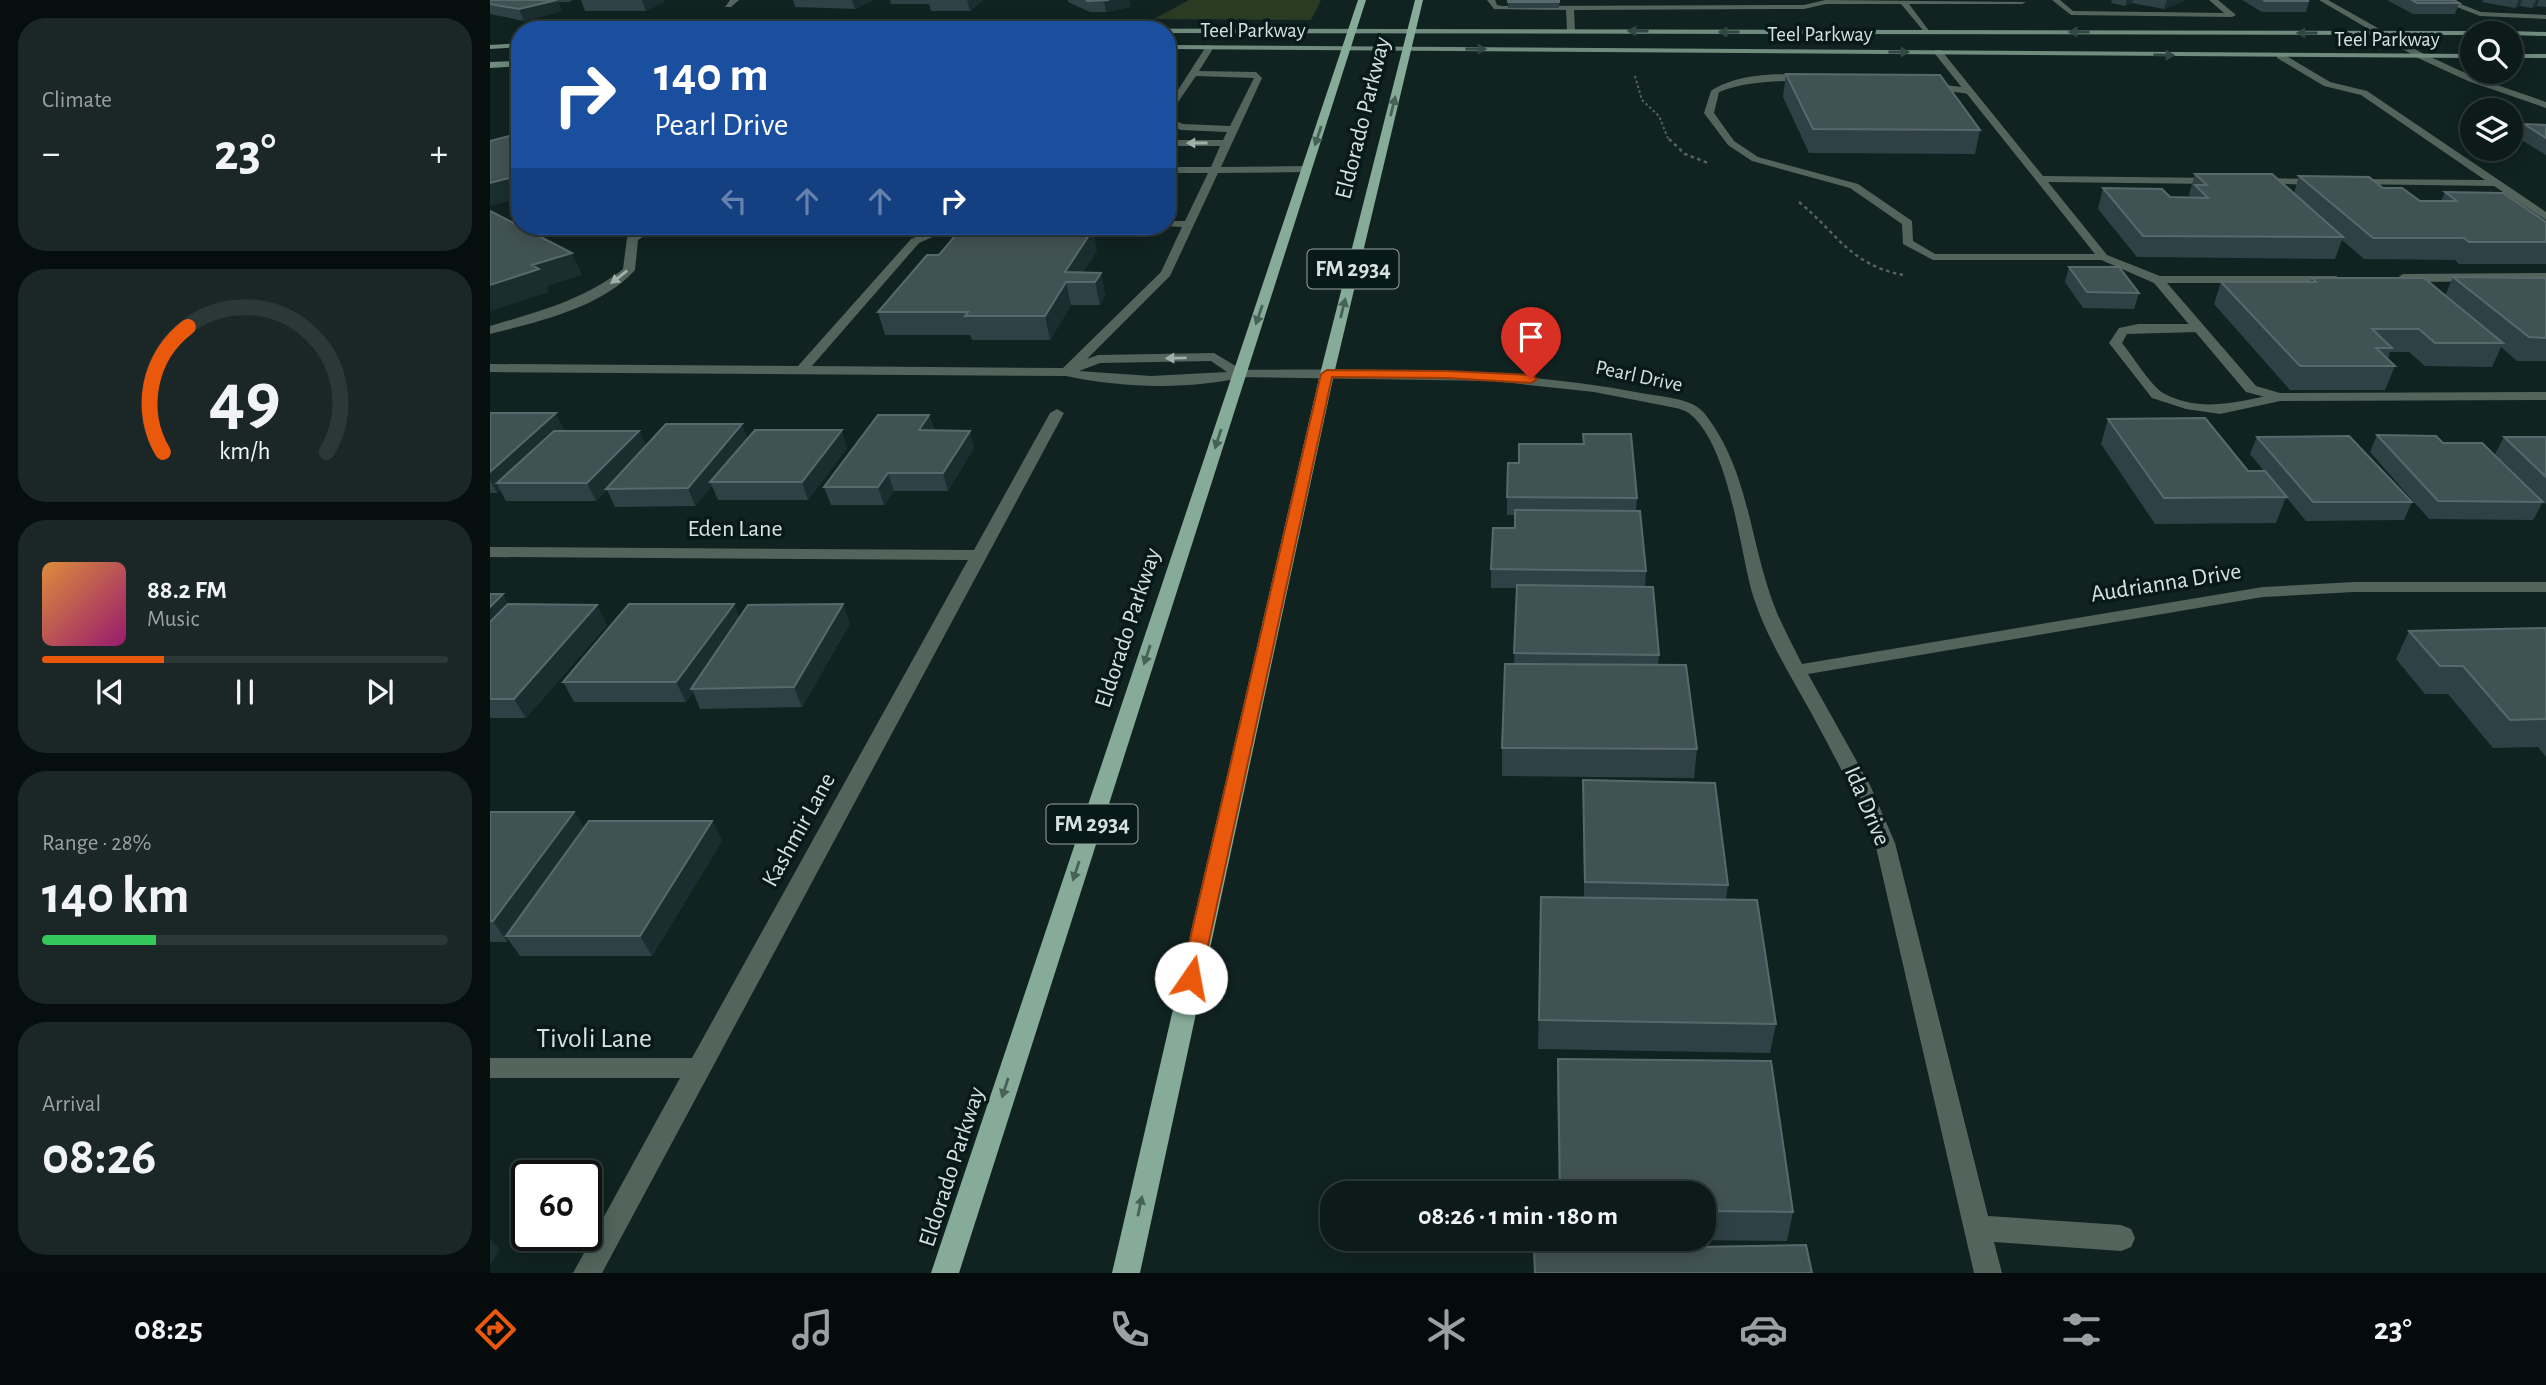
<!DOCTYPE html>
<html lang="en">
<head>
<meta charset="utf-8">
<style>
  body { margin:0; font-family:"Alegreya Sans",sans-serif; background:#1a2726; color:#f1f3f6; height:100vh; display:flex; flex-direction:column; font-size:26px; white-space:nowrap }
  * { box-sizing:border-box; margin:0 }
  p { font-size:23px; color:#9aa1a2 }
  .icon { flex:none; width:38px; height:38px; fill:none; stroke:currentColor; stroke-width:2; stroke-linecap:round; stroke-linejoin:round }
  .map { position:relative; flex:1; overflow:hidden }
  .side { display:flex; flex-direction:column; gap:18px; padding:18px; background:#070e0e; width:490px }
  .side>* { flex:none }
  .hud { position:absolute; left:21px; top:21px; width:665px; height:214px; border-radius:28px; box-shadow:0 4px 18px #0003,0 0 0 2px #2c3838; background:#1a4fa0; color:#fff; overflow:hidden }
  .fabs { position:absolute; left:1970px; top:21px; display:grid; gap:14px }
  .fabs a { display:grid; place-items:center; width:63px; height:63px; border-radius:50%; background:#0c1a19; box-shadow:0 4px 18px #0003,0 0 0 2px #2c3838; font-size:35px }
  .speed { position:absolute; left:21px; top:1160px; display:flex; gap:14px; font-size:35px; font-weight:700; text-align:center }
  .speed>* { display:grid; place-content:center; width:91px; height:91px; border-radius:50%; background:#0c1a19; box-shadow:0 4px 18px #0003,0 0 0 2px #2c3838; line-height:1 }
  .speed .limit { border:4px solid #111; border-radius:10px; background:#fff; color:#111 }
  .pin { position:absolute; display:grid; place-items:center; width:60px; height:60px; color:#fff; margin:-72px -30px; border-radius:50% 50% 50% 0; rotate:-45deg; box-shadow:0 0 7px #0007 }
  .pin .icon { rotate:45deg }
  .me { position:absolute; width:77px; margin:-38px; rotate:12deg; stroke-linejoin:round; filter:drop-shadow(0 0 5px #0008) }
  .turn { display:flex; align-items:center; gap:24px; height:147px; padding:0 28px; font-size:32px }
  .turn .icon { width:91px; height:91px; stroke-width:2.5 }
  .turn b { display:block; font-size:49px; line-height:60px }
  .lanes { display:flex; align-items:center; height:66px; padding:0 28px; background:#0003; justify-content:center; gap:35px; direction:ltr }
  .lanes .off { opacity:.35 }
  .big { font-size:52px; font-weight:700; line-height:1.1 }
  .side .widget { flex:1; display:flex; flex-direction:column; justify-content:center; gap:10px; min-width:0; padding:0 24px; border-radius:28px; background:#1a2726 }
  .side .dial { align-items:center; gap:0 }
  .dial svg { height:182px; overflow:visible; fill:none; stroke:#2c3838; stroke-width:7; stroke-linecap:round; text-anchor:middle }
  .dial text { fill:#f1f3f6; stroke:none }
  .song { display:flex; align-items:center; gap:21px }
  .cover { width:84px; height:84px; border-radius:10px; background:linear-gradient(135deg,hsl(30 70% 55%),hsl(320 70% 35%)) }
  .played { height:7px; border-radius:4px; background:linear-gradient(90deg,#ea580c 30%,#2c3838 30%) }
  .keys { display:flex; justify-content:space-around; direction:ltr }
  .heat { display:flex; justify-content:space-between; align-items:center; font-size:38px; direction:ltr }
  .charge { height:10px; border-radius:5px; background:linear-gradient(90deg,#34c759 28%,#2c3838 0) }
  .trip { position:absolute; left:830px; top:1181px; width:396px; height:70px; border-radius:28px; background:#0c1a19; box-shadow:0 4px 18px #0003,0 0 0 2px #2c3838; font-weight:700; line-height:70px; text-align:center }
  .menu { display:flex; height:112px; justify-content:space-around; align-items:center; background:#050a0a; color:#9aa1a2 }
  .menu .icon { width:49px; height:49px }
  .menu .selected { color:#ea580c }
  .menu b { font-size:32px; color:#f1f3f6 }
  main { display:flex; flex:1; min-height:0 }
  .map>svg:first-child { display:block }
  .green { fill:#293c23 }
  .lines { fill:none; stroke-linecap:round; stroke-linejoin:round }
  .path-far1 { stroke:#546462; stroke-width:2; stroke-dasharray:2.5 2.5; stroke-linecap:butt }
  .path { stroke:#546462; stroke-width:2.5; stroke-dasharray:3.5 3.5; stroke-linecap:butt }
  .lane { fill:#53645c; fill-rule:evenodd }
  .street { fill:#53645c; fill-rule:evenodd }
  .secondary { fill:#708c7e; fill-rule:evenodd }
  .primary { fill:#86ab99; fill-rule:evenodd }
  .wall { fill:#2f4145 }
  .shaded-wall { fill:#1b2e2f }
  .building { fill:#415255; stroke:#58696b; stroke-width:2 }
  .oneway { fill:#314741 }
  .oneway2 { fill:#466258 }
  .oneway3 { fill:#a2b0ab }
  .route { fill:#ea580c; stroke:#983908; stroke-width:2 }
  .labels { text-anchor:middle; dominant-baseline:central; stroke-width:7; stroke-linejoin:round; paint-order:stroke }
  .far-street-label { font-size:21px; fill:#d6e2e0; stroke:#071918 }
  .shield { fill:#071918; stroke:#98a6a4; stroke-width:2 }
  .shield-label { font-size:23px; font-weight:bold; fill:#d6e2e0 }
  .street-label { font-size:24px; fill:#d6e2e0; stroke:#071918 }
  .near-street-label { font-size:28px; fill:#d6e2e0; stroke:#071918 }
</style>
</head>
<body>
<main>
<section class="side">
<div class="widget"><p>Climate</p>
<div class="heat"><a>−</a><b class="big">23°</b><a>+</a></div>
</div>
<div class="widget dial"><svg viewBox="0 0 100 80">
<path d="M14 69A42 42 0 1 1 86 69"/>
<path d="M14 69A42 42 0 0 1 25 14" stroke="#ea580c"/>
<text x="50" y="56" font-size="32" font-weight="700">49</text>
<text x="50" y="72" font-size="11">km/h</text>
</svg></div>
<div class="widget">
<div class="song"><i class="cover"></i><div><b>88.2 FM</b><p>Music</p></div></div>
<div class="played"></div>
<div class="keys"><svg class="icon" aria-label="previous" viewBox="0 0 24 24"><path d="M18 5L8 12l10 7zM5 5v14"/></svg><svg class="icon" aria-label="pause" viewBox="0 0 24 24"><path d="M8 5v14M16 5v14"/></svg><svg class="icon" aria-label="next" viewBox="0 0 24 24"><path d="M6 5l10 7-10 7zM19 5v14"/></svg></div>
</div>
<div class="widget"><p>Range · 28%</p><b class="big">140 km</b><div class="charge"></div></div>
<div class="widget"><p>Arrival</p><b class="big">08:26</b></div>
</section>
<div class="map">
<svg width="2056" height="1273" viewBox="0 0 2056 1273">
  <rect width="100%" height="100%" fill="#102321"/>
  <path class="green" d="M699,0H831L821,20L664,19Z"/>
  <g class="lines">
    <path class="path-far1" d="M259,24L286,23
      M135,30L219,26
      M1145,76L1152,100L1169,116L1179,141"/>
    <path class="path" d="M1179,139L1195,154L1218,163
      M1309,202C1348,234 1359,264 1413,275"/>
    <path class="lane" d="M997,0H1005L1007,5L1012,6L1314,5L1335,0L1536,2L1532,4H1419L1440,32L1436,34L1411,4H1336L1314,9L1084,10L1085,31L1081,33L1077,31L1076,10L1004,9Z
      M1562,0H1570L1583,11L1734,13L1719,0H1728L1746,15L1742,17L1581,15Z
      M1949,0H1960L1991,12L2056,15V19L1990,16Z
      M717,45L724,47L709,71L766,72L772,78L731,167L817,166L822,169L817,172L728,173L680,276L597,359L608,355L724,353L754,371V377C698,390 632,388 576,376L0,372V364L308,366L421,239L453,226H467L429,243L322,366L573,368L671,272L692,227L673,226H677V221H695L718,173H677V167H721L730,146H677V140H733L737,132L691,130L677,124V118L693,124L740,126L764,78L706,76L677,118V107ZM721,361L737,372L661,376L589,371L610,363Z
      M1320,76L1317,81C1287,81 1257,81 1229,92L1224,113L1244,141L1268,157L1368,184L1422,221L1423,241L1445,254H1613L1619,257L1613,260H1443L1413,244L1412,224L1360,188L1262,161L1238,145L1214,113L1221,91C1245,74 1291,72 1320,76Z
      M1438,83L1480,88L1484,91L1480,94L1435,88Z
      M156,226H169L148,240L145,270C111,308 47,322 0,334V326C47,312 94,300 133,269L137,238Z
      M1648,324H1709L1715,328L1709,332L1637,334L1632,343C1642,355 1661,386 1673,393C1711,414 1751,401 1790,393L1797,397L1795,400L1730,414L1696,409L1662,398L1619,343L1629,328Z"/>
    <path class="street" d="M240,0H249L241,7H235Z
      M1829,0H1838L1934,54L1984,77L2056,102V108L1978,81L1928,58Z
      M1445,50H1451L1553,176L1724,178L1729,181L1724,184L1558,182L1617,255L1670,276H1847V282L1843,283H1677L1766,386L1790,393L2056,392V400L1790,401L1756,392L1664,283L1609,259L1445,54Z
      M1787,54H1793L1840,82L1877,91L2056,212V220L2004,186L1860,184L1859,182L1864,179L1995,180L1871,95L1834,86L1787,58Z
      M1766,178L1829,179L1834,182L1829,185L1762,183L1761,181Z
      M2056,273V281L1913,282L1907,278L1913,274Z
      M749,370C884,369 1017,368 1151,393C1170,397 1202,397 1215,414C1256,467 1259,530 1279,591C1287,617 1300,640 1312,664L1773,587L1864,582H2056V592H1864L1773,597L1318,674L1380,785L1405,843L1498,1216L1631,1225L1641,1229L1645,1238L1641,1247L1631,1251L1504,1242L1512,1273H1484L1385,843C1366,796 1343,753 1319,709C1298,671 1273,631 1261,589C1249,542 1238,445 1200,414C1195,410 1187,408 1181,407L1104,392L1003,381L744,377L742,374Z
      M567,409L574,413L112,1273H83L190,1078H0V1058H202L478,560L0,557V547L484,550L560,413Z"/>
    <path class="secondary" d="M314,28L1983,31L1987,33L1983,35L677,33V30H310Z
      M2021,31L2056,32V36L2021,35L2017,33Z
      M30,43V47L0,49V45Z
      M677,45L1983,54V58L677,49Z
      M2021,54H2056V58H2021Z
      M30,61V66L0,68V62Z"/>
    <path class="primary" d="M868,0H876L469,1273H441Z
      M925,0H933L844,374L650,1273H622L830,374Z"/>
  </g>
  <path class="wall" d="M0,0H83L79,2H68L72,11L34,21L0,14Z
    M91,0H174L175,1L156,11H95Z
    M303,0H383L365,9L305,7Z
    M400,0H493L480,11H441L439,4H401Z
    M578,0H639L640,7L616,12H600L578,2Z
    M1018,0H1069V8H1018Z
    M1622,0H1694V1L1674,9L1642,3L1635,6L1621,3Z
    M1752,0H1817L1819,1L1816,12H1772Z
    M1897,0H1964L1969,3L1965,14H1923Z
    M1993,0H2056V7L2047,6L2042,8L2030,6L2025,8L1992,2Z
    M1296,74L1490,130L1485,154L1319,153L1293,97Z
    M2034,124L2056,125V155L2028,138Z
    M1705,174L1804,193L1809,176L1893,188L1930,201H1951L1955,192L2056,222V264H1969L1965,260L1874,259L1852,240L1845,259L1647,257L1608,209L1613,188L1680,197L1701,198L1699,194Z
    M607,251L593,272L611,273L615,295L610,305H581L560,340H482L480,335H395L388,312Z
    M1579,267L1649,293L1644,309L1593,308L1575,282Z
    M1963,277L2056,278V361H2027L2011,347L2002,367L1935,366L1919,352H1900L1898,359L1905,366L1895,390H1800L1724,304L1731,282H1820L1822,278L1955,296Z
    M0,413H66L73,431H149L156,446L258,439L357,448L318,500H228L222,486L205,506L125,507L117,490L106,501H16L10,490L7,493H0Z
    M439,415L444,430L484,448L458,491H404L394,505H341L334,487Z
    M1618,419L1758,471H1774L1760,454L1767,437L1922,502L1914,520L1816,521L1796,497L1786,523L1665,524L1611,444Z
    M1093,434L1147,498L1146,511L1156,571L1155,587L1169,655L1168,665L1207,749L1204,778L1012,776V748L1024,664L1027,588H1001V569L1025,528V515H1017V497L1029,463L1093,444Z
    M1887,435L1953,443L2053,502L2043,520L1939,519L1880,452Z
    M2014,437H2056V504L2005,454Z
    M0,594L19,604L117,625L36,718H0Z
    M250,617L360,623L312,707L210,709L203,692L196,702H84L73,682Z
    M2056,628V757L2048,747L2003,748L1958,694H1935L1906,659L1919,631Z
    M1093,780L1238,885L1236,899L1286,1024L1280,1053L1048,1049L1051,897H1094Z
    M0,812H84L94,828L222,821L232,841L162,956H30L18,939L17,942H0Z
    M1068,1059L1303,1212L1297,1241L1125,1239H1213V1194H1069L1067,1089Z"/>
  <path class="shaded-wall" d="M67,0L72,11L34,21L29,9Z
    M152,0H174L175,1L156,11Z
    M362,0H383L365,9Z
    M477,0H493L480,11Z
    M619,0H639L640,7L616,12L614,1Z
    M1637,0H1643L1642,3L1635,6Z
    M1677,0H1694V1L1674,9Z
    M2029,0H2032L2030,6L2025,8Z
    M2046,0H2049L2047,6L2042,8Z
    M30,175V198L0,206V183Z
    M603,229L607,251L587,282L575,272Z
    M82,253L92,275L57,286L59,292L0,311V285L42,265Z
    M611,273L615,295L610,305L605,282Z
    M576,282L581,305L560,340L555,316Z
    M66,413L74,430L17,483H7L10,490L7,493L0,480V472Z
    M439,415L444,433L429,430Z
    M252,424L259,441L220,482L222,486L205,506L198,488Z
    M352,430L357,448L318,500L312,482Z
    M149,431L157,448L116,489L117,490L106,501L97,483Z
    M480,431L484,448L458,491L453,473Z
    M398,473L404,491L394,505L388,487Z
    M13,594L23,613L0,638V607Z
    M244,604L252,623L201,689L203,692L196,702L186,682Z
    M353,604L360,623L312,707L304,687Z
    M107,605L117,625L36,718L24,699Z
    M84,812L96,832L16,936L18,939L17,942L3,921Z
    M222,821L232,841L162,956L150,936Z
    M0,1238L10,1249L0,1266Z"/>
  <path class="building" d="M0,0H67L29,9L0,4Z
    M596,0H619L598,1Z
    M1018,0H1069V2H1018Z
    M1773,0H1817L1819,1H1775Z
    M1922,0H1964L1969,3H1927Z
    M1296,74L1450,75L1490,130L1323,129Z
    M2034,124L2056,125V138Z
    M30,133V175L0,183V141Z
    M1705,174H1782L1853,237L1653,236L1613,188L1672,189L1680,197L1718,198L1705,185H1717Z
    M1809,176L1879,177L1893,188H1912L1930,201H1967L1955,192L2013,193L2056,222V242H1979L1974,238H1883Z
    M0,211L82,253L42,265L49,269L0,285Z
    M471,229H603L575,272L611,273L605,282H576L555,316H475L478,312H388L437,255H449Z
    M1579,267H1629L1649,293L1597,292Z
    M1963,277L2056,278V338L2039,337Z
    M1822,278H1934L2013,343H1945L1929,329H1882L1902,348H1886L1905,366H1810L1731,282H1826Z
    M0,413H66L0,472Z
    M388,415H439L429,430L480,431L453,473H398L388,487H334Z
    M1715,418L1758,471H1775L1797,497L1674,498L1618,419Z
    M176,424H252L198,488L116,489Z
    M265,430H352L312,482H220Z
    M64,431H149L97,483H7Z
    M1093,434H1141L1147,498L1017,497L1018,463H1029V444H1094Z
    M1887,435L1946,436L1953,443H1992L2053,502L1948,501Z
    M1859,436L1922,502H1823L1767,437Z
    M2014,437H2056V477Z
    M1025,510L1150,511L1156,571L1001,569L1003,528H1025Z
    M1027,585L1163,587L1169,655L1024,653Z
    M0,594H13L0,607Z
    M18,604L107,605L24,699H0V622Z
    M139,604H244L186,682H73Z
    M353,604L304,687L201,689L258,605Z
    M2056,628V719L2020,720L1973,666H1950L1919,631Z
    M1015,664L1196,665L1207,749L1012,748Z
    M1093,780L1225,783L1238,885L1095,882Z
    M0,812H84L3,921H0Z
    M99,821H222L150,936H16Z
    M1051,897L1267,900L1286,1024L1049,1020Z
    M1068,1059L1281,1061L1303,1212L1213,1211V1194H1070Z
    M1316,1245L1322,1273H1045L1044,1250Z"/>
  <defs><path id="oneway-solid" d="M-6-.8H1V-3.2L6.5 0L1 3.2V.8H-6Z" transform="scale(1.75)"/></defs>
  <g class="oneway">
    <use href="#oneway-solid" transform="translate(1148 31) rotate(-180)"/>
    <use href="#oneway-solid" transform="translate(1239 32) rotate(-180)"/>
    <use href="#oneway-solid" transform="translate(1589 32) rotate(-180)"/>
    <use href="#oneway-solid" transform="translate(1817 33) rotate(-180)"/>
    <use href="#oneway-solid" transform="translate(986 49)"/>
    <use href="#oneway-solid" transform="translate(1409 52)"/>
    <use href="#oneway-solid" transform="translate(1674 55) rotate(1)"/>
  </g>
  <g class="oneway2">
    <use href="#oneway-solid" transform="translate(903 106) rotate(-76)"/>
    <use href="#oneway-solid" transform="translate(828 136) rotate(108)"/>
    <use href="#oneway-solid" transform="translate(853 308) rotate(-76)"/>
    <use href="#oneway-solid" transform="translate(769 315) rotate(109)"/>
    <use href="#oneway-solid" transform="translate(728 439) rotate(108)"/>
    <use href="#oneway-solid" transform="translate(657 655) rotate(108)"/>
    <use href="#oneway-solid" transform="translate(586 871) rotate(108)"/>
    <use href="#oneway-solid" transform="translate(515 1088) rotate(108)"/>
    <use href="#oneway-solid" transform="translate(650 1206) rotate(-78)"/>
  </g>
  <g class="oneway3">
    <use href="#oneway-solid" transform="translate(707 143) rotate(-180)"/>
    <use href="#oneway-solid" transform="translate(129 277) rotate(142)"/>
    <use href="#oneway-solid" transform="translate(686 358) rotate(179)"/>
  </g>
  <path class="route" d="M837,370L957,371L1041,375L1047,379L1041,383L957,378L842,377L711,978L708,984L701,986L694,984L691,978L831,374Z"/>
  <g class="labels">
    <g class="far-street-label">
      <text x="763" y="30">Teel Parkway</text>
      <text x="1330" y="34">Teel Parkway</text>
      <text x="1897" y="39">Teel Parkway</text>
      <text transform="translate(1149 376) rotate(12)">Pearl Drive</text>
    </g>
    <g class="shield">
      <rect x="817.5" y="249.5" width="91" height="39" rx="5"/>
      <rect x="556.5" y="804.5" width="91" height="39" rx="5"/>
    </g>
    <g class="shield-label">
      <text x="863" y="269">FM 2934</text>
      <text x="602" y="824">FM 2934</text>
    </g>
    <g class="street-label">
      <text transform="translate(873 118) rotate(-76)">Eldorado Parkway</text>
      <text x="245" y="529">Eden Lane</text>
      <text transform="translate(1676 583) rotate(-9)">Audrianna Drive</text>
      <text transform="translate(638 628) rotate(-72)">Eldorado Parkway</text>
      <text transform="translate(1377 806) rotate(67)">Ida Drive</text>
      <text transform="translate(309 830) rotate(-61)">Kashmir Lane</text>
      <text transform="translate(462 1167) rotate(-72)">Eldorado Parkway</text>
    </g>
    <g class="near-street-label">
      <text x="104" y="1039">Tivoli Lane</text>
    </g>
  </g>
</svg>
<div class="fabs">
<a><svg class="icon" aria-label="search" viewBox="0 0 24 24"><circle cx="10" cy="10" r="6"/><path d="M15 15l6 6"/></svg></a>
<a><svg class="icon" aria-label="layers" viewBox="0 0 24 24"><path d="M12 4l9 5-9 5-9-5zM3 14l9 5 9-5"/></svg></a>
</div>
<div class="speed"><div class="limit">60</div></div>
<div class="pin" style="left:1041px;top:379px;background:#d93025"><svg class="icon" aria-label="arrive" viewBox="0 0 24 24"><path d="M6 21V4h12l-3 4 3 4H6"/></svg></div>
<svg class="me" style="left:701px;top:978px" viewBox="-20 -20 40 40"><circle r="19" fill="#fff"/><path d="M0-13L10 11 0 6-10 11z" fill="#ea580c"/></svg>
<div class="trip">08:26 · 1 min · 180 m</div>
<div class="hud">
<div class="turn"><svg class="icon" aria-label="right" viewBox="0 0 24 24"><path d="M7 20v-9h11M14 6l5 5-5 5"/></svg><div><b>140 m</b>Pearl Drive</div></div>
<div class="lanes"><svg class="icon off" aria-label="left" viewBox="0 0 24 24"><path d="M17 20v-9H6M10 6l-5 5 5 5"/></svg><svg class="icon off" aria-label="ahead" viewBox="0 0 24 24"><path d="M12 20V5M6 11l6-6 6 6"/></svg><svg class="icon off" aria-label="ahead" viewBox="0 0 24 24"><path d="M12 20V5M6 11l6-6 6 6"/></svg><svg class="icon" aria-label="right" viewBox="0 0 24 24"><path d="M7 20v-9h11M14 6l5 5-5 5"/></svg></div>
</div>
</div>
</main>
<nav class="menu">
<b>08:25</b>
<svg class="icon selected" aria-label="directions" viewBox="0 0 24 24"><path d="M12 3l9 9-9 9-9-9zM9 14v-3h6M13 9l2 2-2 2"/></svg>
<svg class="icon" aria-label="music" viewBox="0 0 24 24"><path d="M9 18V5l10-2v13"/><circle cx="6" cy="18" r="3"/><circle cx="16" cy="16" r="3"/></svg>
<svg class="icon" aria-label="phone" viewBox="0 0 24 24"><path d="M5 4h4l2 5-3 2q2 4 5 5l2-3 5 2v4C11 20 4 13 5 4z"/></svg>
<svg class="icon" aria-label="climate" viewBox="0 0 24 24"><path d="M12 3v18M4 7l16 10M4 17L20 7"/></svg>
<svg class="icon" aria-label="car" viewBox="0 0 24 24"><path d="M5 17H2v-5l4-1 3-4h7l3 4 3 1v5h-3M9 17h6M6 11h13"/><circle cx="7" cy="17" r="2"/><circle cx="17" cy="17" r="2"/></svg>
<svg class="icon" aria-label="filters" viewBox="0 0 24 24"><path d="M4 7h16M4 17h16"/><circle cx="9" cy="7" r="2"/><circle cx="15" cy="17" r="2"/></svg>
<b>23°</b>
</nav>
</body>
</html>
